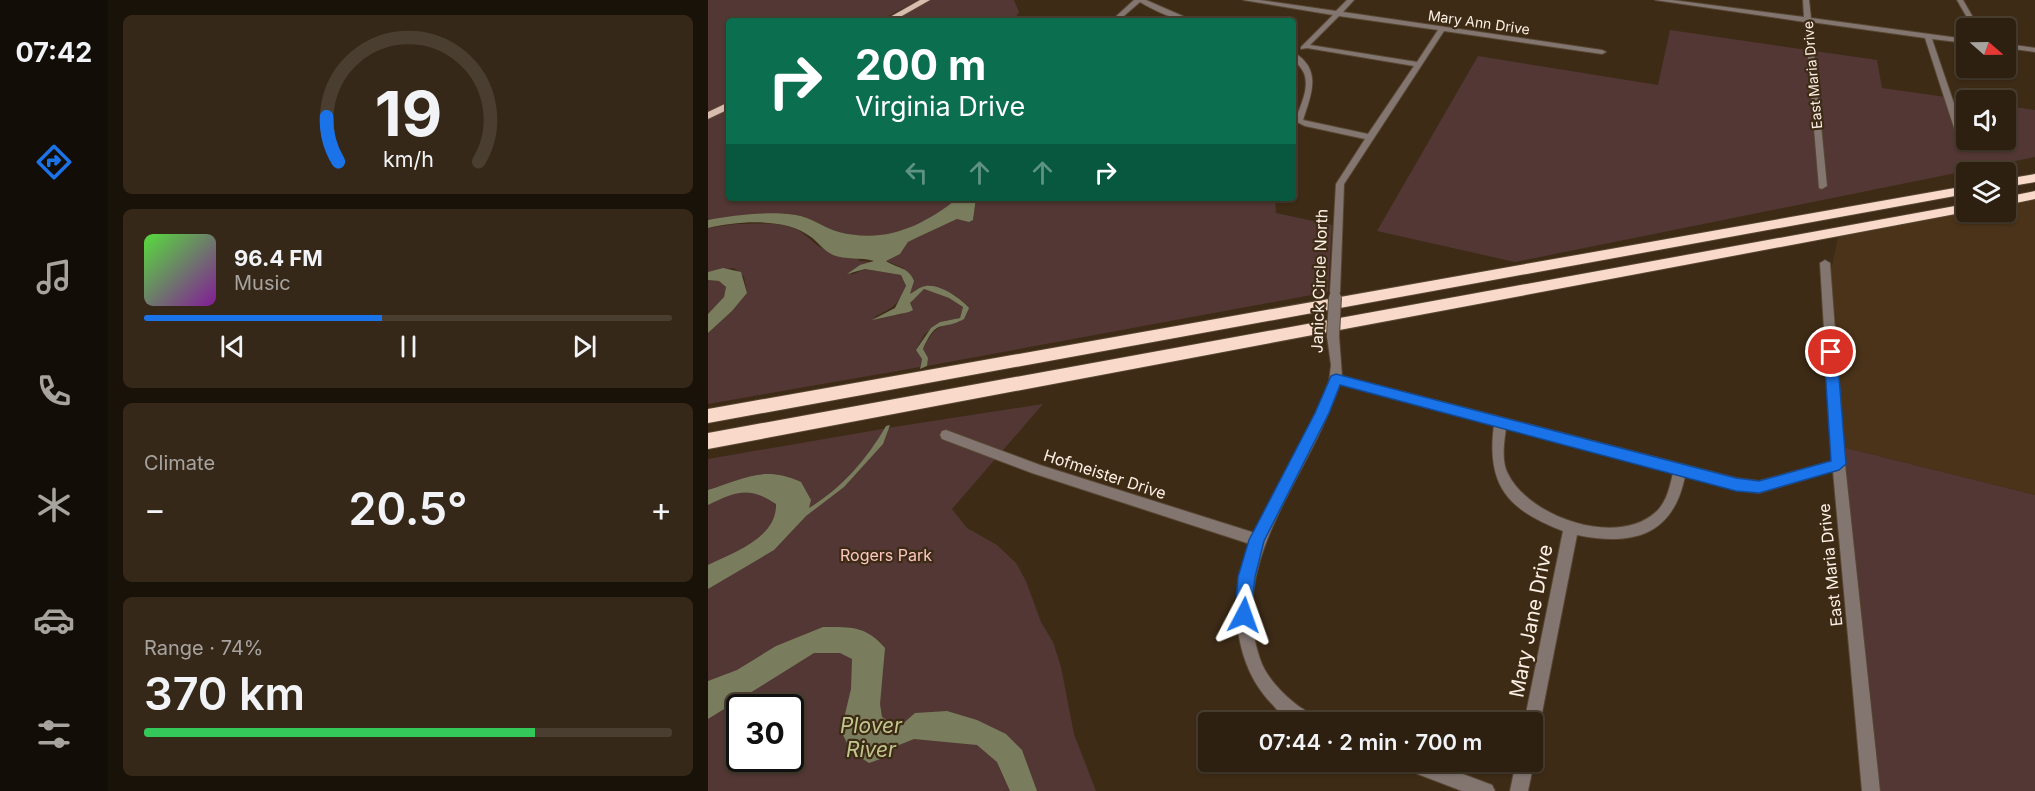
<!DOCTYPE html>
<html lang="en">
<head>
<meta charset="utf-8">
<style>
  body { margin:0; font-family:Inter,sans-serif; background:#362819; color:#f1f3f6; height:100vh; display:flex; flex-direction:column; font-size:22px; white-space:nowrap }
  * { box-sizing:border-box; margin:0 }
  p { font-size:20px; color:#a7a39f }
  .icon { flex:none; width:33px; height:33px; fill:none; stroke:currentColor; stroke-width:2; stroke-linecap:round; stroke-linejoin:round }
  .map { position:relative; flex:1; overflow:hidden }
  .details { display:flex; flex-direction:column; gap:15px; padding:15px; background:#191209; width:600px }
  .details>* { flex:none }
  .banner { position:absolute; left:18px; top:18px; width:570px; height:183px; border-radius:6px; box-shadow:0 2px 4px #0004,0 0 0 2px #493e30; background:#0b6e4f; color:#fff; overflow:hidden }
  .needle { width:39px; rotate:110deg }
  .controls { position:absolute; left:1248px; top:18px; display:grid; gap:12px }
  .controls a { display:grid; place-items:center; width:60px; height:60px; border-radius:6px; background:#2e2010; box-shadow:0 2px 4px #0004,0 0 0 2px #493e30; font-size:30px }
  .speed { position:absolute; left:18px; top:694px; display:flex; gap:12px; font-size:30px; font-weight:700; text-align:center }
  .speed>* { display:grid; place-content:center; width:78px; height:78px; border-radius:50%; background:#2e2010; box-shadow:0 2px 4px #0004,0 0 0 2px #493e30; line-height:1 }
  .speed .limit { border:3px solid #111; border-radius:9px; background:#fff; color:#111 }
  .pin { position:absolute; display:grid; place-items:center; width:51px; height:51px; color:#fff; margin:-26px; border:3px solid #fff; border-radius:50%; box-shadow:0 2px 6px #0007 }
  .me { position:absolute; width:66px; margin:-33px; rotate:4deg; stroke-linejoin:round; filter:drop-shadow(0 0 4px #0008) }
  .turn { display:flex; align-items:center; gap:21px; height:126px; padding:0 30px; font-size:27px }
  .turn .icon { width:78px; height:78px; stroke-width:2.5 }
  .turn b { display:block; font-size:42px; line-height:51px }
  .lanes { display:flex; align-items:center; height:57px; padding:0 30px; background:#0003; justify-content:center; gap:30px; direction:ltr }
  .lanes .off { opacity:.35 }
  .big { font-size:45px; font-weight:600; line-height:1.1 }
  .details .widget { flex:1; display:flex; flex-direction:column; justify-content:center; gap:9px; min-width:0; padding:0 21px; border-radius:9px; background:#362819 }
  .details .dial { align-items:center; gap:0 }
  .dial svg { height:156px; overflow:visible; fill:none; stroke:#493e30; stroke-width:7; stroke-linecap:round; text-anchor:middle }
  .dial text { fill:#f1f3f6; stroke:none }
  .song { display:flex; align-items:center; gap:18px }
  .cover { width:72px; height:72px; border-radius:9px; background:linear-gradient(135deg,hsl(110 70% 55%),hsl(290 70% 35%)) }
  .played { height:6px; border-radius:3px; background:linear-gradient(90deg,#1a73e8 45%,#493e30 45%) }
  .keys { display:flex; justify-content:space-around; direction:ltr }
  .heat { display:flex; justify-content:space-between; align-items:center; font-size:33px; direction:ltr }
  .charge { height:9px; border-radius:4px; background:linear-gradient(90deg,#34c759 74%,#493e30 0) }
  .trip { position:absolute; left:490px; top:712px; width:345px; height:60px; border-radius:6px; background:#2e2010; box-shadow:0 2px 4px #0004,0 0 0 2px #493e30; font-weight:600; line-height:60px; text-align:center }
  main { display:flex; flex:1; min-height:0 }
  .dock { display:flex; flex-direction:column; width:108px; justify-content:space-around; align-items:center; background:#120d06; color:#a7a39f }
  .dock .icon { width:42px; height:42px }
  .dock .on { color:#1a73e8 }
  .dock b { font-size:27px; color:#f1f3f6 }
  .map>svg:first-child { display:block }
  .built { fill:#4a3318 }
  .green { fill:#523734; fill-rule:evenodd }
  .water { fill:#7a7d5d }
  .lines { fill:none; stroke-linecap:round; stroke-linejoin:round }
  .minor-casing { stroke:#584733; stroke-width:2 }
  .major-casing { stroke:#584733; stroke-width:2 }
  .highway-casing { stroke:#584733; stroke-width:2 }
  .minor { fill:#837670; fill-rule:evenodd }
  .major { fill:#d8bdaf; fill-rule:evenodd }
  .highway { fill:#f9d9c9; fill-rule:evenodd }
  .minor-bridge-far1-casing { stroke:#584733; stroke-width:10; stroke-linecap:butt }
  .minor-bridge-casing { stroke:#584733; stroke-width:14; stroke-linecap:butt }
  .minor-bridge-far1 { stroke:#837670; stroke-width:9 }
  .minor-bridge { stroke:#837670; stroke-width:12 }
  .route { fill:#1a73e8; stroke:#114b97; stroke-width:1.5 }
  .labels { text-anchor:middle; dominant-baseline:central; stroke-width:4.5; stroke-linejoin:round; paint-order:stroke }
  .far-street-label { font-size:14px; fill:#fdf1e5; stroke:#3d2b16 }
  .street-label { font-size:16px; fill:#fdf1e5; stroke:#3d2b16 }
  .park-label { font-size:16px; fill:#fcc7c0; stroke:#3d2b16 }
  .near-street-label { font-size:20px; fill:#fdf1e5; stroke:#3d2b16 }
  .near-water-label { font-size:21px; font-style:italic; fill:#c0c68d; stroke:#3d2b16 }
</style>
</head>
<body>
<main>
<nav class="dock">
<b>07:42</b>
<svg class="icon on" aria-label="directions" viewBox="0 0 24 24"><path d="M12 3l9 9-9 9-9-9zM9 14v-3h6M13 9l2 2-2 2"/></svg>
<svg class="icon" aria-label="music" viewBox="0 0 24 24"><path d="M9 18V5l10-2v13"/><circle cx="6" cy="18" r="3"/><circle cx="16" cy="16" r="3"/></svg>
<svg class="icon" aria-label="phone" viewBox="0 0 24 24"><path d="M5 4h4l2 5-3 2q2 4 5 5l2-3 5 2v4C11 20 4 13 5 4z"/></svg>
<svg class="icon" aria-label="climate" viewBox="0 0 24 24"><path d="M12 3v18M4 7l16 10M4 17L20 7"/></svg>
<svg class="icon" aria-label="car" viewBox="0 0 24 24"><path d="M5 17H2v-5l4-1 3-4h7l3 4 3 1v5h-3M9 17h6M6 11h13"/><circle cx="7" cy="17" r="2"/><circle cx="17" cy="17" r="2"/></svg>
<svg class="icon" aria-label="filters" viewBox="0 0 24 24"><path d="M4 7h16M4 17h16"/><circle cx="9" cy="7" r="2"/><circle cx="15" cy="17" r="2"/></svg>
</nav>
<section class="details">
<div class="widget dial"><svg viewBox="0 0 100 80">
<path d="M14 69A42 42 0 1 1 86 69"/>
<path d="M14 69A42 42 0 0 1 8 46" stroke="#1a73e8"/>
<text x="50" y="56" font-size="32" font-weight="700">19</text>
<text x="50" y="72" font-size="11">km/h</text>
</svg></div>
<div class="widget">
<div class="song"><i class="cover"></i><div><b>96.4 FM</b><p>Music</p></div></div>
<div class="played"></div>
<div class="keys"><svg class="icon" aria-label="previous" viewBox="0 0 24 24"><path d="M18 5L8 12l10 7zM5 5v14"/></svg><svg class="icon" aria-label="pause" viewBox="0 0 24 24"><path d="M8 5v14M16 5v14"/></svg><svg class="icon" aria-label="next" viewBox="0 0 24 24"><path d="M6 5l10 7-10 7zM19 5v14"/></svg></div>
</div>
<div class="widget"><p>Climate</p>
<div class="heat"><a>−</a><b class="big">20.5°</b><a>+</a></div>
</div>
<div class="widget"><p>Range · 74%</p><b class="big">370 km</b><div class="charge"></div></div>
</section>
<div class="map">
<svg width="1327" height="791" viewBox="0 0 1327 791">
  <rect width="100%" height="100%" fill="#3d2b16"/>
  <path class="built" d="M1327,195V495L1134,447L1122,276L1131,232L1258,208V212H1298V201Z"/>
  <path class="green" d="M0,0H210L171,21H21V101L0,112Z
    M222,0H306L311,12L305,21H183Z
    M962,30L1169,60L1174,88L1259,100L1258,140H1298V106L1327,110V157L807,262L669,231L770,56L950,85Z
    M21,108V198H250C216,227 176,244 131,232C116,228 103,217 88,215C63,211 25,216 0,220V119Z
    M268,198H567L568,213L624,225L620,292L219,366L220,358L215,349C223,332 230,324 251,322L259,305L248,296L223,286L201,295L204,288L195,268L178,261L192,254L200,242L208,238L249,219L265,220Z
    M27,224C47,224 69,221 88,229C99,234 104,243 114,248C126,255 137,255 150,257L151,261L167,262L146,269L143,275L157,269L193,275L198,287C187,309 186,306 165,318L194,314L210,293L216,289L241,298L255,307L252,318L232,322L216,335L208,350L214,358L212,367L0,404V333L24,311L39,293L36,277L26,268L0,272V228Z
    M0,280L11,281L18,287L16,297L0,314Z
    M335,404L244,509L259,528L289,545L308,563L318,581L333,622L345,642L353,667L366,734L388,791H0V459L186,427ZM32,708H82V759H32Z
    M1134,447L1327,495V791H1169Z"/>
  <path class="water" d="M250,198H268L265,220L261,222L249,219L208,238L200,242L192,254L178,261C188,268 201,267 206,281L202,294C206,292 210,288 214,287C228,281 253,298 261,308L256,319C233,332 230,316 215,349L220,358L219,366L212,369L214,359L208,350L223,328L232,322L252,318L255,307L241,298L216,289L202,303L205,310L201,312L164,320L187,308L198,286L193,275L157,269L139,274L152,265L166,261C153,257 137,260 125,255C115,250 111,243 103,237C78,217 30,221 0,228V220C26,215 62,211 88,215C103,217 116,228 131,232C177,244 215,226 250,198Z
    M15,268L33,272L39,293L24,311L0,333V314L16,297L18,287L11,281L0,280V272Z
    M182,425L175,444L136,487L98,516L66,550L0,589V565C26,552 69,538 68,504C41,486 28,491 0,505V490C36,479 55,465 93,482L103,500L101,508C134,488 159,459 178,426Z
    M115,627C144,627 158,626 177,648L172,704L174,717L190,728L207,713L239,711L269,720L298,734L314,750L329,791H302L289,762L269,745L206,739L191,745L178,757L161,763L143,751L133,731L143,689L144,659L132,653H106L0,719V681L29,670L68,646Z"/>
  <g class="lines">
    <g class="minor-casing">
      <path id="minor" d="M426,0H438L486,21C468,21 447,11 432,2L410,21H403Z
        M535,0H551L628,11L639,0H646L635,12L894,50L898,52L894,54L736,31L636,184L632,292L627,295L622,292L628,184L657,139L597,126L587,121C592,106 602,89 596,73C592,65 585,61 585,52C615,69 603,95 595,120L660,134L706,66L599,48L593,49V47L625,15ZM631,16L730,30L709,62L602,45Z
        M947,0H964L1096,17L1095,0H1101L1103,18L1258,39V43L1224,39L1257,136L1258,140H1262L1270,146L1263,148L1249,137L1217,38L1103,22L1119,186L1114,189L1111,188L1097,22Z
        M1249,0H1255L1271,28H1265Z
        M1298,44L1327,48V52L1298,48Z
        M1117,260L1122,263L1137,464L1172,791H1154L1125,471L1051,493L1028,490L977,476C965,537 923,546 869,535L832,723L830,729L825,731V723H816L855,531C800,510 778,486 786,425L632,384C623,408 614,430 602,452C569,517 526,583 552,659C558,677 575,694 589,705C597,711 606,714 609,723C603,723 593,725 586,723C579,721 570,711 565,705C524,664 520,596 542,544L324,473L234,439L232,435L234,431L238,430L332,465L547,533L607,416L621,382L623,365L619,336L625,332L631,336L634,376L1028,478L1051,481L1124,461L1112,263ZM798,428L965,473C962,486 959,501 949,511C911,548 822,518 800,474C793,461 796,443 798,428Z
        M825,761L826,762L820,791H802L808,762Z
        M691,762H723L784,785L787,791H754L694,768Z"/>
    </g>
    <g class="major-casing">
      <path id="major" d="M212,0H222L185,21H175Z
        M21,102V109L0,119V112Z"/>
    </g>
    <g class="highway-casing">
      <path id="highway" d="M1327,174V182L1298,187V179Z
        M1258,186V194L0,423V409Z
        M1327,191V199L1298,205V197Z
        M1258,204V212H1261H1258L0,449V433Z"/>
    </g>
    <use href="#minor" class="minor"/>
    <use href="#major" class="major"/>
    <use href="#highway" class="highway"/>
    <g class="minor-bridge-far1-casing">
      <path id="minor-bridge-far1" d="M627,298V292"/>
    </g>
    <g class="minor-bridge-casing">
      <path id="minor-bridge" d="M625,336L627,297"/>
    </g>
    <use href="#minor-bridge-far1" class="minor-bridge-far1"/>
    <use href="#minor-bridge" class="minor-bridge"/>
  </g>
  <path class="route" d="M1123,348L1129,352L1138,464L1131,470L1051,493L1028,491L632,385L621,413L556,541L547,577L542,621L536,623L529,621L527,615L530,577L541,540L607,413L623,376L628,374L1028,478L1051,481L1123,461L1116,352Z"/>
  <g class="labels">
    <g class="far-street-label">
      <text transform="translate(771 22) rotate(8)">Mary Ann Drive</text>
      <text transform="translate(1104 75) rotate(-95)">East Maria Drive</text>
    </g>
    <g class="street-label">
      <text transform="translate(611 281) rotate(-88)">Janick Circle North</text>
      <text transform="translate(397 474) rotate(18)">Hofmeister Drive</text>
      <text transform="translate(1122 565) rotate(-96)">East Maria Drive</text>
    </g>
    <g class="park-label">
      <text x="178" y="555">Rogers Park</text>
    </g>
    <g class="near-street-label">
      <text transform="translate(823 621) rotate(-79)">Mary Jane Drive</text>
    </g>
    <g class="near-water-label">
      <text x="163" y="725">Plover<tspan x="163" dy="24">River</tspan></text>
    </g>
  </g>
</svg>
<div class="controls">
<a><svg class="needle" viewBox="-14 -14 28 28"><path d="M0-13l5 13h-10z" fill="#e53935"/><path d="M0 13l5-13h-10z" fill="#a7a39f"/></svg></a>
<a><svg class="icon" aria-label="sound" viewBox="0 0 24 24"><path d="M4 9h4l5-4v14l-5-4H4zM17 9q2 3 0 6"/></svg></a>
<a><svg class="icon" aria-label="layers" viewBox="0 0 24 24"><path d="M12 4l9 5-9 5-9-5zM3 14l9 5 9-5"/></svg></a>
</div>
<div class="speed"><div class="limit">30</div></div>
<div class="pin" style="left:1123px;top:352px;background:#d93025"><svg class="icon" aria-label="arrive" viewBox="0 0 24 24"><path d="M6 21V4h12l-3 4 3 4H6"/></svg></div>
<svg class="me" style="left:536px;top:615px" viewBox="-20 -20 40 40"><path d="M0-17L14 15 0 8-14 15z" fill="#1a73e8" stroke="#fff" stroke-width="4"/></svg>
<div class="trip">07:44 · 2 min · 700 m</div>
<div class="banner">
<div class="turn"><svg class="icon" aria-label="right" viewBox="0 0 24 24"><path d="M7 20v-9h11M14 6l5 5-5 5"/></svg><div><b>200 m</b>Virginia Drive</div></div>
<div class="lanes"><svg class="icon off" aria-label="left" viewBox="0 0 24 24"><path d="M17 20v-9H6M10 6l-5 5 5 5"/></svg><svg class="icon off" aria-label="ahead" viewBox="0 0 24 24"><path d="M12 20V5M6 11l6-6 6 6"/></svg><svg class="icon off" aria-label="ahead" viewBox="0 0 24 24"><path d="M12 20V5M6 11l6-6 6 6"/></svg><svg class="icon" aria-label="right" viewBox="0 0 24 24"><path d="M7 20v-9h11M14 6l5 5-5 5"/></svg></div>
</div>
</div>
</main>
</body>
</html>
